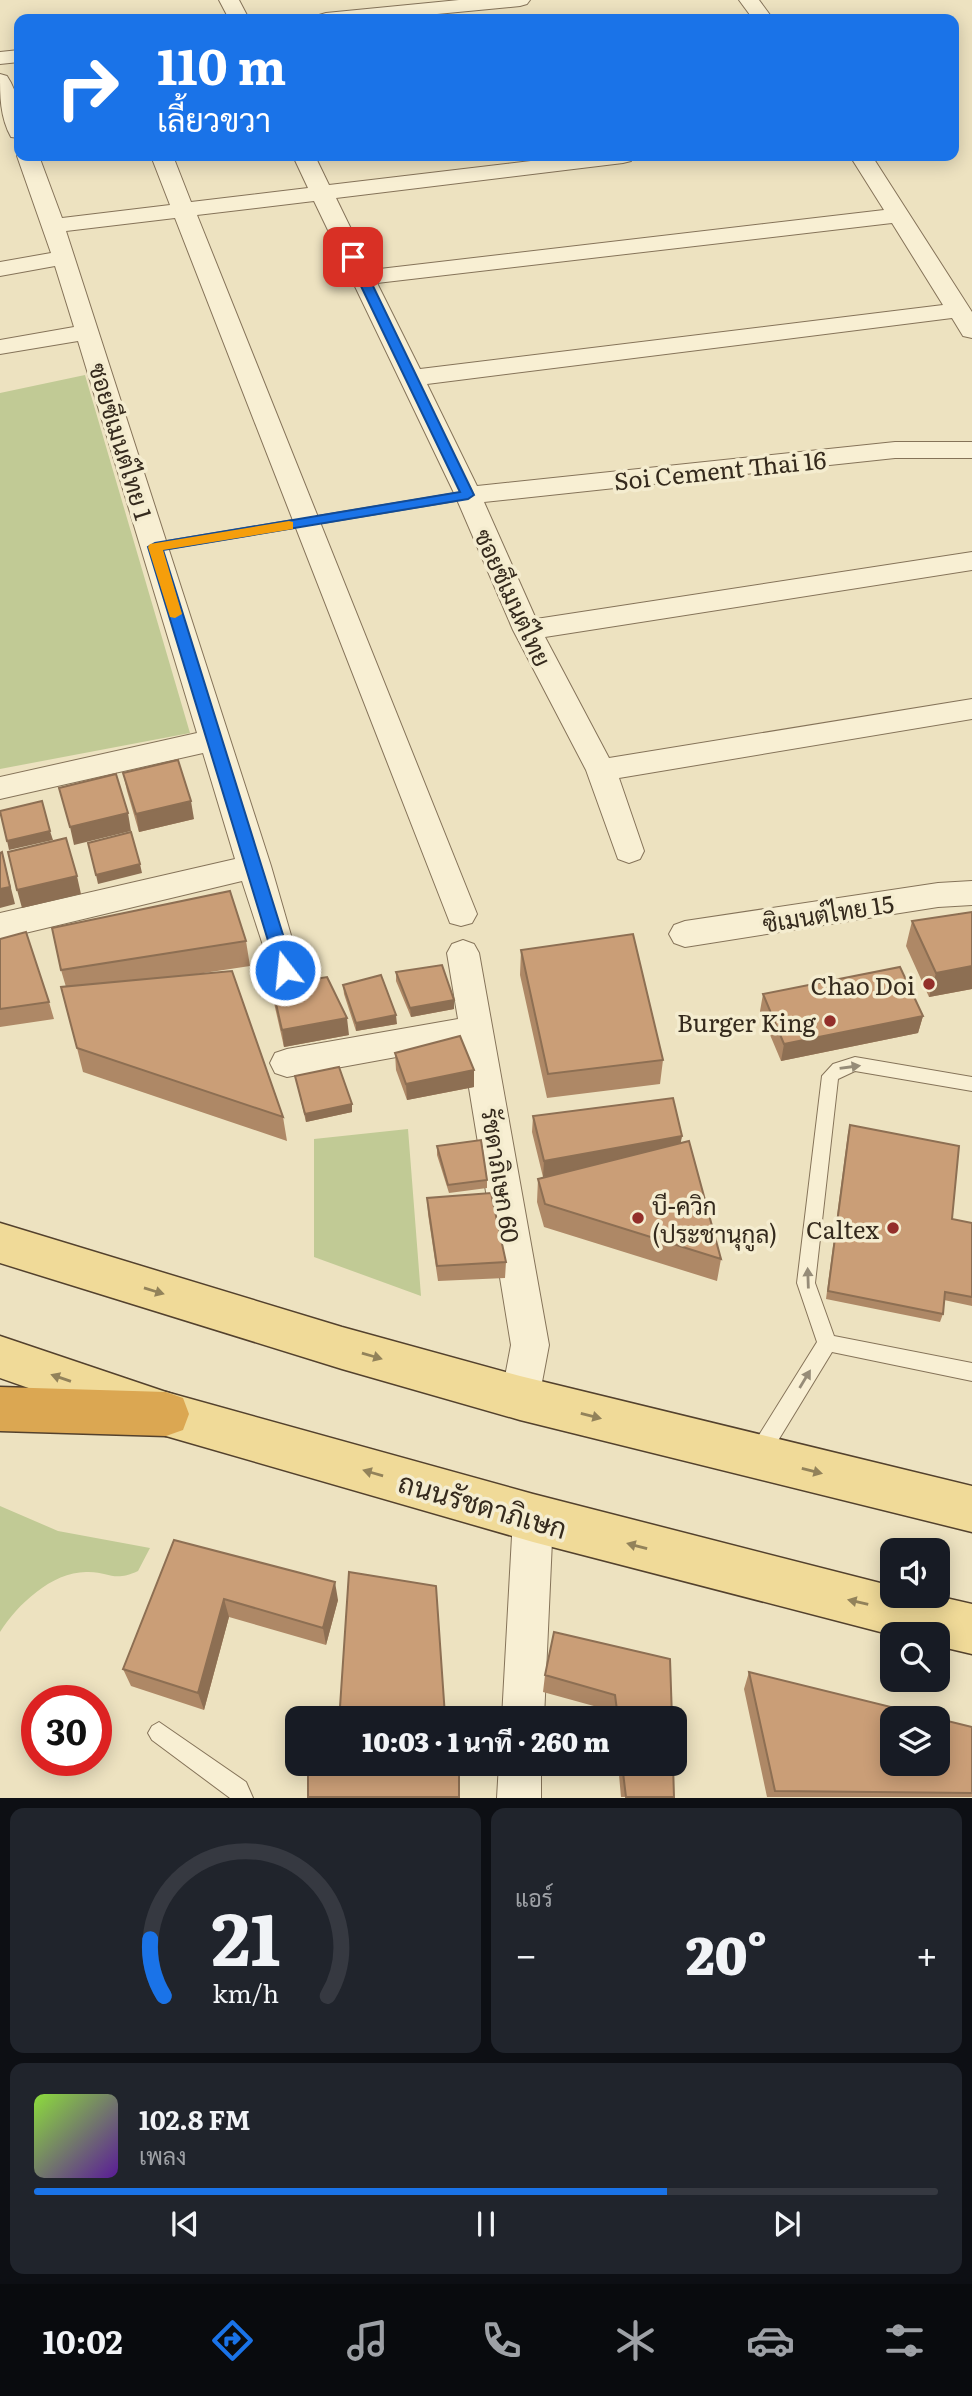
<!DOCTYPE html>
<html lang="th">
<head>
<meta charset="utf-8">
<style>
  body { margin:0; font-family:Literata,Sarabun,serif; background:#20242c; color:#f1f3f6; height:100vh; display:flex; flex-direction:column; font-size:26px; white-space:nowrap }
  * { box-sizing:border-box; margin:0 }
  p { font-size:23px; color:#9ea1a6 }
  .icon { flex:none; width:38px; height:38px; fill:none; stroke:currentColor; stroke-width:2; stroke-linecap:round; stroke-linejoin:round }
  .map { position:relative; height:1798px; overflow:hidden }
  .side { display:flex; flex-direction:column; gap:10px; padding:10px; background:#0d0f14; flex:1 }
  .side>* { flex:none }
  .guide { position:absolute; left:14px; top:14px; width:945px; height:147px; border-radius:14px; box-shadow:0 4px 18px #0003; background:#1a73e8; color:#fff; overflow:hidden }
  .fabs { position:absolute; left:880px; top:1538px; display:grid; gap:14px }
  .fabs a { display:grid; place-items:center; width:70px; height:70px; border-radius:14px; background:#171b24; box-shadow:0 4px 18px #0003; font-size:35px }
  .speed { position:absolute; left:21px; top:1685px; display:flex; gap:14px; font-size:35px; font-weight:700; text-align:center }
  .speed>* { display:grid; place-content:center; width:91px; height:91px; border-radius:50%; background:#171b24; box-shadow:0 4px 18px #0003; line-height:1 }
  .speed .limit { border:10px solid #d22; background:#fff; color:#111 }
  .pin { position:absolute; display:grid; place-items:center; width:60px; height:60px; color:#fff; margin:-30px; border-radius:14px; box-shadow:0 4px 10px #0006 }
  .me { position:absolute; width:77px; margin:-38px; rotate:344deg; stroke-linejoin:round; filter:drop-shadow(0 0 5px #0008) }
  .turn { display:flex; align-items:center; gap:24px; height:147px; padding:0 28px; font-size:32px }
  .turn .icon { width:91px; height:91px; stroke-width:2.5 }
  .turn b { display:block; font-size:49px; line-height:60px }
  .big { font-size:52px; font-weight:800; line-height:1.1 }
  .side .widget { flex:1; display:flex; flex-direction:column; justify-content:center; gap:10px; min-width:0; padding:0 24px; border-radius:14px; background:#20242c }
  .side .dial { align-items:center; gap:0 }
  .dial svg { height:182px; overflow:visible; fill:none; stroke:#363941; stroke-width:7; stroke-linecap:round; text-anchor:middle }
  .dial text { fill:#f1f3f6; stroke:none }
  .song { display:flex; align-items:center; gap:21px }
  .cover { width:84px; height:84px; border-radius:10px; background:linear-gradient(135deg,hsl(90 70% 55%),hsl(270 70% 35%)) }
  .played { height:7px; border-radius:4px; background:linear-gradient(90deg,#1a73e8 70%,#363941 70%) }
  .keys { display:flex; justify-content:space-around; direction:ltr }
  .heat { display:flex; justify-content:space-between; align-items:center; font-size:38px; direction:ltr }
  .side .tiles { flex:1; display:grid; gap:10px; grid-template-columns:1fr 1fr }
  .widget:last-child { grid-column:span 2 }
  .trip { position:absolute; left:285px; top:1706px; width:402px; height:70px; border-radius:14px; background:#171b24; box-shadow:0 4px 18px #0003; font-weight:800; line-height:70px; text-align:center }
  .tabs { display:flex; height:112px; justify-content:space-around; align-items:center; background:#090b0e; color:#9ea1a6 }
  .tabs .icon { width:49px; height:49px }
  .tabs .current { color:#1a73e8 }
  .tabs b { font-size:32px; color:#f1f3f6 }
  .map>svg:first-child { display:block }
  .green { fill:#c1ca95 }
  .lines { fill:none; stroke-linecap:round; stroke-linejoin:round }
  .service-casing { stroke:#857359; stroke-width:2 }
  .minor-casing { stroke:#857359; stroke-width:2 }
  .primary-casing { stroke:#53412d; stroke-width:3 }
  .motorway-casing { stroke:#53412d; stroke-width:3 }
  .service { fill:#f8efd3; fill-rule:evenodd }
  .minor { fill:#f8efd3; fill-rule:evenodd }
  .primary { fill:#f0da98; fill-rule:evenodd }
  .motorway { fill:#dba752; fill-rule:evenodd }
  .wall { fill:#ae8866 }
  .shaded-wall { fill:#8d6f53 }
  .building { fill:#ca9e77; stroke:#8d6f53; stroke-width:2; fill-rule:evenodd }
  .oneway { fill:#968c78 }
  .oneway2 { fill:#92825a }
  .route { fill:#1a73e8; stroke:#114b97; stroke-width:2 }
  .slow { fill:#f59e0b }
  .poi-dot { fill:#932f2a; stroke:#f4eccf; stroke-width:2.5 }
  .labels { text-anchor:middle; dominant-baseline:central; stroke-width:7; stroke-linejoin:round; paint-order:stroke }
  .street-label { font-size:24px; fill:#352a1d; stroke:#f4eccf }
  .poi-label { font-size:24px; fill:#352a1d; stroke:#f4eccf; text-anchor:end }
  .near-street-label { font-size:28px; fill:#352a1d; stroke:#f4eccf }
</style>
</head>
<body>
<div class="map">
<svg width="972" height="1798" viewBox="0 0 972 1798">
  <rect width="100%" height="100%" fill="#ede2c0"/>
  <path class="green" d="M85,375L190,733L0,769V393Z
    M408,1129L421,1296L314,1257V1139Z
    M0,1506L58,1531L150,1548L138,1571C112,1583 110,1571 86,1572C52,1572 17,1605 0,1632Z"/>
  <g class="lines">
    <g class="service-casing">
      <path id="service" d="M468,491L475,495L473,498L155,551L148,547L155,543Z
        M855,1057L972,1077V1091L855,1071L838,1079L815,1283L834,1336L972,1363V1381L832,1352L765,1462L758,1464L751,1462L748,1455L751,1448L817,1342L797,1283L822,1076L833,1064Z
        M159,1722L246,1782L253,1798H230L152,1740L148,1733L152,1726Z"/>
    </g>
    <g class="minor-casing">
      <path id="minor" d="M219,0H239L249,19H229Z
        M459,0H530L527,4L520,6L385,19H316L319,15L326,13Z
        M739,0H759L773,19H753Z
        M19,50V62L0,64V52Z
        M0,74L7,76C20,95 19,116 19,138L11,137C0,117 0,96 0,74Z
        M19,153V156H39L62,218L170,205L151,156H173L191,202L308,188L293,156H315L329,185L572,156H634L631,161L623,163L336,198L371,270L884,210L850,156H872L972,312V338L963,336L952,318L427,384L477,486L895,442H972V458H895L484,502L536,619L972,552V570L545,637L609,758L972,699V719L619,778L644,851L640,859L629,863L618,859L586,770L513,630L455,495L314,201L197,215L477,914L472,923L461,926L450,923L175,218L66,231L271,866L301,970L296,979L285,983L274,979L242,881L0,939V913L235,859L203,753L0,799V777L197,733L78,341L0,354V340L74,327L55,266L0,276V262L51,253L17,156ZM892,223L943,305L420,369L377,283Z
        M972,881V905L938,907L685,947L674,943L669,934L674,925L685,921L938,883Z
        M463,940L474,944L479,953L549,1345L539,1398L533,1411L520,1416L507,1411L501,1398L511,1345L462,1045L287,1077L275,1073L270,1063L275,1053L287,1049L458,1019L447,953L452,944Z
        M533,1499L547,1504L553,1518L544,1718H502L513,1518L519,1504Z
        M499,1764H541V1798H497Z"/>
    </g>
    <g class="primary-casing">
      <path id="primary" d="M0,1223L342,1327L520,1376L972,1486V1532L520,1420L342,1369L0,1263Z
        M0,1336L166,1392L533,1494L892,1586V1596H937L972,1604V1654L938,1646V1634L892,1635L533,1542L166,1436L0,1378Z"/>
    </g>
    <g class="motorway-casing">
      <path id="motorway" d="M0,1387L166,1392L183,1398L189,1414L183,1430L166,1436L0,1431Z"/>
    </g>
    <use href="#service" class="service"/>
    <use href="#minor" class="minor"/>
    <use href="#primary" class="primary"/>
    <use href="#motorway" class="motorway"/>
  </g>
  <path class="wall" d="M123,773L194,819L139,832L127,791Z
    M972,912V989L929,997L906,946L912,921Z
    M0,939L49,1002L54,1019L0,1027Z
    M246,941L250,966L197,974L283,1117L287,1141L83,1072L77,1048L66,987L61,970Z
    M521,950L663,1060L660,1084L547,1098L520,975Z
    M396,972L454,1000V1009L411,1017L396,981Z
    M343,985L397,1024L356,1031L344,994Z
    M272,986L349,1035L284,1047L274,1003Z
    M763,994L923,1016L918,1033L781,1061L760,1011Z
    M395,1053L474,1070V1087L407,1100L396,1070Z
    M295,1076L352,1112L306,1122Z
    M533,1116L682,1136L680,1143L721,1259L717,1281L544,1227L537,1202L538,1179L555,1175L543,1177L532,1132Z
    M850,1125L952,1219L972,1223V1306L944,1300L943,1314L940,1322L826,1299L848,1133Z
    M437,1146L487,1180V1188L449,1193L437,1155Z
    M427,1198L506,1262L505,1278L438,1281L428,1214Z
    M174,1540L338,1600L326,1645L229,1617L204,1710L131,1686L123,1669Z
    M436,1586L445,1718H342L340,1707Z
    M554,1632L672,1718H613L612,1711L543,1692L545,1675Z
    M749,1672L972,1727V1797H767L744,1689Z
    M618,1764H673L674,1797H621Z"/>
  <path class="shaded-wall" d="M191,801L194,819L139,832L136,814Z
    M128,813L131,831L74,845L70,827Z
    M50,831L53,840L9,850L7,841Z
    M2,852L15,904L0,908V889Z
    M140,864L142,873L98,884L96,875Z
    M77,876L81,894L22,908L17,890Z
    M972,966V989L929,997L936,973Z
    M454,1000V1009L411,1017L410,1008Z
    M396,1015L397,1024L356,1031V1023Z
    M923,1016L918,1033L781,1061L784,1044Z
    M347,1018L349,1035L284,1047L282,1030Z
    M474,1070V1087L407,1100L406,1084Z
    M352,1104V1112L306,1122L305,1114Z
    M682,1136L679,1152L543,1177L544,1161Z
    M335,1582L338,1600L326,1645L323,1628Z
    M224,1599L229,1617L204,1710L198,1693Z"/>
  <path class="building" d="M178,760L191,801L136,814L123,773Z
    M116,774L128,813L70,827L59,788Z
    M42,801L50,831L7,841L0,811Z
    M131,832L140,864L96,875L88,843Z
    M66,838L77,876L17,890L8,852Z
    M2,852L10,887L0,889V853Z
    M230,891L246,941L61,970L52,928Z
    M972,912V966L936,973L912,921Z
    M26,932L49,1002L0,1009V939Z
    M633,934L663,1060L548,1074L521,950Z
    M442,965L454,1000L410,1008L396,972Z
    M900,967L923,1016L784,1044L763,994Z
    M232,971L283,1117L77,1048L61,987Z
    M381,975L396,1015L356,1023L343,985Z
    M327,977L347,1018L282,1030L272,986Z
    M460,1036L474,1070L406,1084L395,1053Z
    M339,1067L352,1104L305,1114L295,1076Z
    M673,1098L682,1136L544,1161L533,1116Z
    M850,1125L959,1146L952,1219L972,1223V1297L945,1292L943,1314L828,1291Z
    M481,1140L487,1180L448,1185L437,1146Z
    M689,1141L721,1259L545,1204L538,1179Z
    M491,1193L506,1262L437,1266L427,1198Z
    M174,1540L335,1582L323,1628L224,1599L198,1693L123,1669Z
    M349,1572L436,1586L445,1716L340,1707Z
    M554,1632L670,1659L672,1718H618L615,1695L545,1675Z
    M749,1672L972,1727V1793L775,1791ZM892,1718H938V1764H892Z
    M622,1764H673L674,1797H626Z
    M459,1769V1797H308V1772Z"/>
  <defs><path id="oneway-solid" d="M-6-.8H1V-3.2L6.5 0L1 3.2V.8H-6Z" transform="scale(1.75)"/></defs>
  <g class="oneway">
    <use href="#oneway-solid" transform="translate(850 1067) rotate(-8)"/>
    <use href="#oneway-solid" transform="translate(808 1278) rotate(-92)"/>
    <use href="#oneway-solid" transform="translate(805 1379) rotate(-59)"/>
  </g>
  <g class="oneway2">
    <use href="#oneway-solid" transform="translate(154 1291) rotate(17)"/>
    <use href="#oneway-solid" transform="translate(372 1356) rotate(16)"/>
    <use href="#oneway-solid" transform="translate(61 1378) rotate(-161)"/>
    <use href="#oneway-solid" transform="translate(591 1416) rotate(14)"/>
    <use href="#oneway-solid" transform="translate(812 1471) rotate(14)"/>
    <use href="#oneway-solid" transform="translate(373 1473) rotate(-164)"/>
    <use href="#oneway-solid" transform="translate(637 1546) rotate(-165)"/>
    <use href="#oneway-solid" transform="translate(858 1602) rotate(-167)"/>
  </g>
  <path class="route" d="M349,254L359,257L474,495L468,499L163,550L294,970L291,974H280L277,970L148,547L155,543L460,492L347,257Z"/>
  <path class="slow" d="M289,521L293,522V529L163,550L182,614L175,618L170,617L148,547L150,544Z"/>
  <g class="poi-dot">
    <circle cx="929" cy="984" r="7"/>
    <circle cx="830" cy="1021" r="7"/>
    <circle cx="638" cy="1218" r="7"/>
    <circle cx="893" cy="1228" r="7"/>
  </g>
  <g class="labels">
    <g class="street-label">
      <text transform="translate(122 441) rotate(73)">ซอยซีเมนต์ไทย 1</text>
      <text transform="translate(720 469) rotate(-6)">Soi Cement Thai 16</text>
      <text transform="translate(514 597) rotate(65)">ซอยซีเมนต์ไทย</text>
      <text transform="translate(828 912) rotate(-9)">ซิเมนต์ไทย 15</text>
      <text transform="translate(502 1175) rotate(81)">รัชดาภิเษก 60</text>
    </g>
    <g class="poi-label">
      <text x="915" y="984">Chao Doi</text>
      <text x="816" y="1021">Burger King</text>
      <text x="652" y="1204" text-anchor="start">บี-ควิก<tspan x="652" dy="28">(ประชานุกูล)</tspan></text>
      <text x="879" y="1228">Caltex</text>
    </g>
    <g class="near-street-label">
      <text transform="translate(483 1504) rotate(16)">ถนนรัชดาภิเษก</text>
    </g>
  </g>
</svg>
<div class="fabs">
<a><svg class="icon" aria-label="sound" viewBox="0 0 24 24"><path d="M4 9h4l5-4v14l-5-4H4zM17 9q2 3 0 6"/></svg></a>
<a><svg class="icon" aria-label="search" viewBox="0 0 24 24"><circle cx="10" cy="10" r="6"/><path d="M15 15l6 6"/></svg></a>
<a><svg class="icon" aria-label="layers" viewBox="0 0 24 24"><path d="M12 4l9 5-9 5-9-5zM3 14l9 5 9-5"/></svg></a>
</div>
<div class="speed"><div class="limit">30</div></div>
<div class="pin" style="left:353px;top:257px;background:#d93025"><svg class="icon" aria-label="arrive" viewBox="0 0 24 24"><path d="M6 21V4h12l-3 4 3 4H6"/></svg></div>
<svg class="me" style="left:285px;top:970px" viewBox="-20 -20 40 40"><circle r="17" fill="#1a73e8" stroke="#fff" stroke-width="3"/><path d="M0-11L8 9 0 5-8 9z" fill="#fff"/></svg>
<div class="trip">10:03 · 1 นาที · 260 m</div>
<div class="guide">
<div class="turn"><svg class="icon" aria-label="right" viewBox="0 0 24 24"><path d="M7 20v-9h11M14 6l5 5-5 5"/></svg><div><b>110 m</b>เลี้ยวขวา</div></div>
</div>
</div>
<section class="side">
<div class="tiles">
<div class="widget dial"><svg viewBox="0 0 100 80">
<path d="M14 69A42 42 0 1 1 86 69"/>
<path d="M14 69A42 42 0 0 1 8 44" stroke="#1a73e8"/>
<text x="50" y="56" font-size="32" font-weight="700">21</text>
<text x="50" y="72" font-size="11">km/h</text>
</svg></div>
<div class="widget"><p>แอร์</p>
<div class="heat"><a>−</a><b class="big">20°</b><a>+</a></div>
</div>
<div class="widget">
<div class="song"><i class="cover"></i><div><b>102.8 FM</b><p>เพลง</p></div></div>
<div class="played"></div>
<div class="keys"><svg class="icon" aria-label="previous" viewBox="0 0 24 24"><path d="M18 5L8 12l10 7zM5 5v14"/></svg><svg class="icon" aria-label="pause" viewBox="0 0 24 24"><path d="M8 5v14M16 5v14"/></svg><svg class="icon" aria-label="next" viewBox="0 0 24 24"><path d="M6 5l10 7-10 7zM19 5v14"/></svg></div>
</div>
</div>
</section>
<nav class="tabs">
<b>10:02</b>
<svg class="icon current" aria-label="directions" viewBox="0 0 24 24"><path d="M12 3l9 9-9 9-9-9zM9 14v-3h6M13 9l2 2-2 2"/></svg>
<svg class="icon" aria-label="music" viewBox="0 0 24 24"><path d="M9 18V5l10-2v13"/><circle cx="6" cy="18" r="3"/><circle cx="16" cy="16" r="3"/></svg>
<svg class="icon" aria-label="phone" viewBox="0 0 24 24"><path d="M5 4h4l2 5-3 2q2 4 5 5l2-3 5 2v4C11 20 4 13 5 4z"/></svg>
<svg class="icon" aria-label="climate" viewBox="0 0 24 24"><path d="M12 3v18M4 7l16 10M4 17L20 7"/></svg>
<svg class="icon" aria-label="car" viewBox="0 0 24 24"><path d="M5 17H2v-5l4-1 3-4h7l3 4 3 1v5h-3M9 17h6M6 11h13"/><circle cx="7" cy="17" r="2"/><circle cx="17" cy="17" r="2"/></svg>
<svg class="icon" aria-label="filters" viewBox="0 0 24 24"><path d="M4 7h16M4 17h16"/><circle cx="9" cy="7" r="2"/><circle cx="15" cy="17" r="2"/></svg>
</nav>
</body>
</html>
